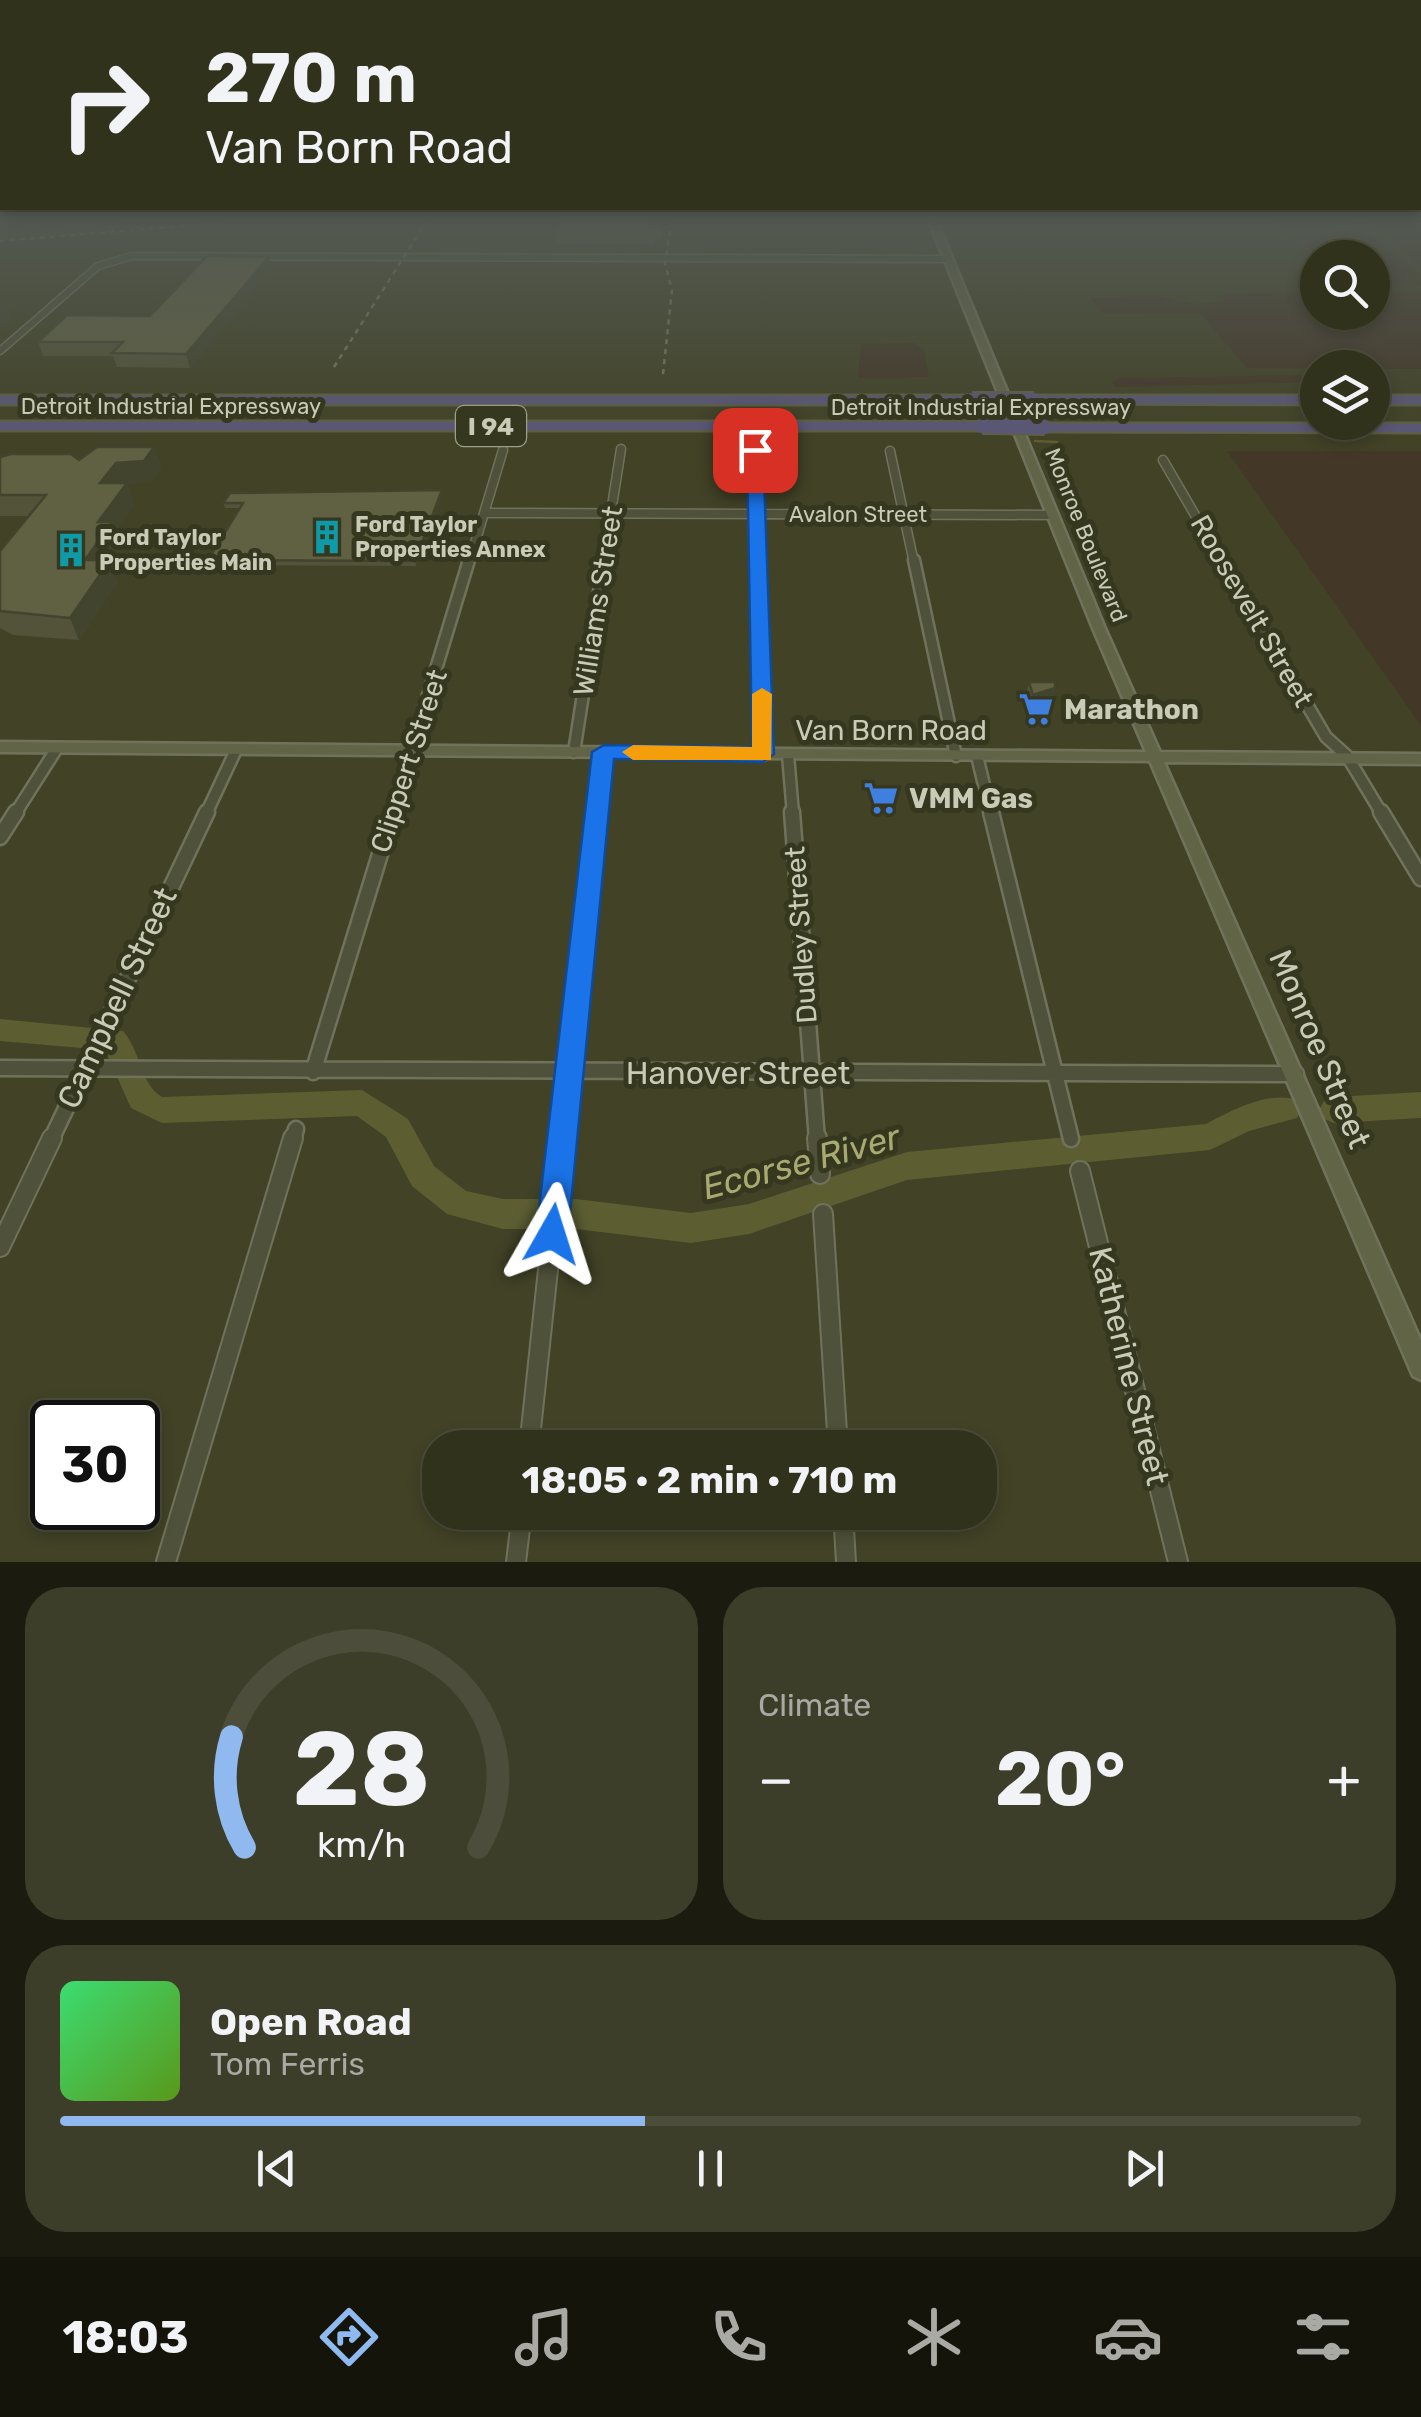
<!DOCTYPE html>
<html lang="en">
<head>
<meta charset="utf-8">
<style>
  body { margin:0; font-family:Rubik,sans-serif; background:#3d3e29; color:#f1f3f6; height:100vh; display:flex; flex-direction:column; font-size:38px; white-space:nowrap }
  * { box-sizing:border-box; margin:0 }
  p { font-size:32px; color:#a8aaa3 }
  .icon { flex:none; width:55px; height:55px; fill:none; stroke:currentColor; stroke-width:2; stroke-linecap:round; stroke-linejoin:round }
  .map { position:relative; height:1562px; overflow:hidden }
  .drawer { display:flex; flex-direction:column; gap:25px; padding:25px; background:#1b1c0f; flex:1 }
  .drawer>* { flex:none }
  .guide { position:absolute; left:0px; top:0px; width:1422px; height:210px; box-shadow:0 5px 15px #0003,0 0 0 2px #4c4d3b; background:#31321c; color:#f1f3f6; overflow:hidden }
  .tools { position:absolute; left:1300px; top:240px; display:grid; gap:20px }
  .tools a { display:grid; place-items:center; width:90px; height:90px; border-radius:50%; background:#31321c; box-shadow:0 5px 15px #0003,0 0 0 2px #4c4d3b; font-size:50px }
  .speed { position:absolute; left:30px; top:1400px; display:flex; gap:20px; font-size:50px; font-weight:700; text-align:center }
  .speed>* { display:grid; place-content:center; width:130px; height:130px; border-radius:50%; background:#31321c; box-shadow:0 5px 15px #0003,0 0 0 2px #4c4d3b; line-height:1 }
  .speed .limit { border:5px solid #111; border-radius:15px; background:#fff; color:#111 }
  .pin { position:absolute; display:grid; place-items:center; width:85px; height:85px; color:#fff; margin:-42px; border-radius:20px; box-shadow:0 5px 15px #0006 }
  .me { position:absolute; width:110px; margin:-55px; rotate:6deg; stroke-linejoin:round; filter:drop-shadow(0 0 8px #0008) }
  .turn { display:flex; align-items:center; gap:35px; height:210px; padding:0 40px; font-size:45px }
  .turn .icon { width:130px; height:130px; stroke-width:2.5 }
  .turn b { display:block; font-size:70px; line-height:85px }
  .big { font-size:75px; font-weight:700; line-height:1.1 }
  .drawer .tile { flex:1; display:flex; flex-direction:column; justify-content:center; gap:15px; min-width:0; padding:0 35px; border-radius:40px; background:#3d3e29 }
  .drawer .dial { align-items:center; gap:0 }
  .dial svg { height:260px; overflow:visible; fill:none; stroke:#4c4d3b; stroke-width:7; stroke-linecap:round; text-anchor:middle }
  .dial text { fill:#f1f3f6; stroke:none }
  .song { display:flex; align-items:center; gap:30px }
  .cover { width:120px; height:120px; border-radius:15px; background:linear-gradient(135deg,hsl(140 70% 55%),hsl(90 70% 35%)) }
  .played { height:10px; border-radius:5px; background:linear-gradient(90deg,#90b9f0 45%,#4c4d3b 45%) }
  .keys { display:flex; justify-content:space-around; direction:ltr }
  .heat { display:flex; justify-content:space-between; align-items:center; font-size:55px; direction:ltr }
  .drawer .tiles { flex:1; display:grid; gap:25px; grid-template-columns:1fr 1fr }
  .tile:last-child { grid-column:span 2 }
  .trip { position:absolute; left:422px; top:1430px; width:575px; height:100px; border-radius:40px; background:#31321c; box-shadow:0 5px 15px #0003,0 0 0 2px #4c4d3b; font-weight:700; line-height:100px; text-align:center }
  .dock { display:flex; height:160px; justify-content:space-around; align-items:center; background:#14140b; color:#a8aaa3 }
  .dock .icon { width:70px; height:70px }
  .dock .on { color:#90b9f0 }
  .dock b { font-size:45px; color:#f1f3f6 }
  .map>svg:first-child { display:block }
  .green { fill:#433728 }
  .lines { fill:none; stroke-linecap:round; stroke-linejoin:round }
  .stream { stroke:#5c5e32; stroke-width:2.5 }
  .river { fill:#5c5e32; fill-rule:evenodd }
  .street-far4-casing { stroke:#71725b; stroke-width:9 }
  .street-far3-casing { stroke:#71725b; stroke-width:11 }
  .street-far2-casing { stroke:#71725b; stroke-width:15 }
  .street-far1-casing { stroke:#71725b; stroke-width:19 }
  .street-casing { stroke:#71725b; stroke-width:22 }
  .secondary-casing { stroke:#71725b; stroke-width:5 }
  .highway-casing { stroke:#5e5f48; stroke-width:5 }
  .street-far4 { stroke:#50513a; stroke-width:6 }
  .street-far3 { stroke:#50513a; stroke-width:8 }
  .street-far2 { stroke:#50513a; stroke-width:10 }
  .street-far1 { stroke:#50513a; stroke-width:14 }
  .street { stroke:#50513a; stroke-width:18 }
  .secondary { fill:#626448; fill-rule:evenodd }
  .highway { fill:#5a5777; fill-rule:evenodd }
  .rail { stroke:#77785c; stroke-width:2.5; stroke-dasharray:5 5; stroke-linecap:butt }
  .highway-bridge-casing { stroke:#5e5f48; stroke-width:18; stroke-linecap:butt }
  .highway-bridge { stroke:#5a5777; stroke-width:14 }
  .wall { fill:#525339 }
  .shaded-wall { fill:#42442e }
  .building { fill:#5f6142; stroke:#42442e; stroke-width:2.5 }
  .route { fill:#1a73e8; stroke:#114b97; stroke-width:2.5 }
  .slow { fill:#f59e0b }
  .labels { text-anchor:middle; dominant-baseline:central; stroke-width:10; stroke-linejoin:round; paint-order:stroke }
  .far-street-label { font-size:22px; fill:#cacbb7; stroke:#36371f }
  .far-poi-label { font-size:22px; font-weight:bold; fill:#cacbb7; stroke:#36371f; text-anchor:start }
  .shield { fill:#36371f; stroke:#9e9f89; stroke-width:2.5 }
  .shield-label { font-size:25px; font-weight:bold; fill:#cacbb7 }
  .street-label { font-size:28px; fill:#cacbb7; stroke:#36371f }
  .poi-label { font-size:28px; font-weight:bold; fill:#cacbb7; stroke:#36371f; text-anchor:start }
  .near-street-label { font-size:32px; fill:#cacbb7; stroke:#36371f }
  .near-water-label { font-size:35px; font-style:italic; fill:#a8aa71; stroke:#36371f }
</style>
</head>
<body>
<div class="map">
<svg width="1421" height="1562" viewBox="0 0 1421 1562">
  <rect width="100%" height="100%" fill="#414226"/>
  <path class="green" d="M0,219H186L0,234Z
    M1269,219H1352L1421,275V285H1373L1372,258L1317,261Z
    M1364,219H1421V266L1367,221Z
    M1317,292L1318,312H1372L1373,292H1421V369L1247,368L1201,314L1102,313L1091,298L1159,296L1194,304L1224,301L1226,294Z
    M914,343L924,351L929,377L858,378L861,344Z
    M1317,375V382L1116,387L1112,383L1120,378Z
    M1227,451H1421V726L1408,707Z"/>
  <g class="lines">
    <path class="stream" d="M1035,441L1057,442"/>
    <path class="river" d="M0,1019L123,1031C141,1051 140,1084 162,1097L362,1090L408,1119L434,1166L466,1191L503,1199H576L691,1213L749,1204L907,1152L1206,1124C1230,1111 1270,1090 1297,1100L1302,1109L1297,1118L1249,1131L1210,1150L907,1180L749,1234L691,1243L576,1229H503L447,1214L412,1186L386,1137L357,1116L162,1123L131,1108L105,1050L0,1041Z
      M1421,1092V1118L1334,1123L1324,1119L1319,1110L1324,1101L1334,1097Z"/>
    <g class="street-far4-casing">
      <path id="street-far4" d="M0,351L98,266L132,256L948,259"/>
    </g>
    <g class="street-far3-casing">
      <path id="street-far3" d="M755,450L758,563
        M890,451L914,563
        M1163,460L1223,563
        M484,513L1052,515
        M469,563L503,450
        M603,563L621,449"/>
    </g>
    <g class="street-far2-casing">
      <path id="street-far2" d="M758,560L763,755
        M914,560L956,756
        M1222,560L1326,737L1347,756L1382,814
        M574,752L604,560
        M788,755L793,814
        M977,756L991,814
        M15,814L57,748
        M206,814L236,750
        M392,814L469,560
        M596,814L603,752"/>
    </g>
    <g class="street-far1-casing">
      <path id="street-far1" d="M792,812L817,1140
        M991,812L1071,1139
        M1381,812L1421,878
        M0,837L16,812
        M0,1068L1296,1074
        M313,1072L393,812
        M51,1140L207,812
        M293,1140L296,1129
        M562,1140L597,812"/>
    </g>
    <g class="street-casing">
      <path id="street" d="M817,1138L820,1174
        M1080,1171L1178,1562
        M823,1214L838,1448
        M0,1247L52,1138
        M529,1448L562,1138
        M843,1512L846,1562
        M166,1562L293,1138
        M516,1562L522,1512"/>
    </g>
    <g class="secondary-casing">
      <path id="secondary" d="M928,219H936L1104,626L1160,752L1421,754V764L1164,762L1421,1341V1380L1413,1376L1150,761L0,752V742L1146,752L1092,626Z"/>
    </g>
    <g class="highway-casing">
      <path id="highway" d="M0,396H972L978,400L972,404H0Z
        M1034,396H1318V404L1029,403L1028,400Z
        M1372,396H1421V404H1372Z
        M0,422H982L989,426L982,430H0Z
        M1040,424H1421V432L1045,431L1038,427Z"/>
    </g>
    <use href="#street-far4" class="street-far4"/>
    <use href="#street-far3" class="street-far3"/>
    <use href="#street-far2" class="street-far2"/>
    <use href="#street-far1" class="street-far1"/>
    <use href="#street" class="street"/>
    <use href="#secondary" class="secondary"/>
    <use href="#highway" class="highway"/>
    <path class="rail" d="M0,241L267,219
      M334,367L421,230L436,219
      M663,374L672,290L665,264L672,219"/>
    <g class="highway-bridge-casing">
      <path id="highway-bridge" d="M972,400H1034
        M982,426L1045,427"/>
    </g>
    <use href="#highway-bridge" class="highway-bridge"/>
  </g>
  <path class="wall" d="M661,219L662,237H655L654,244H557L556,228Z
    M269,257L272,269L190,368L117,367L113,356H43L38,342L150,316Z
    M154,447L161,467L151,481L127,484L134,504L115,531L119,543L108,560L118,582L79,640L13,635L0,628V551L29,516H0V457L79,460Z
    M442,490V495L416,566L210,565L208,560L240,508H225L223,503Z
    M1029,682L1051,705L1029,712L1025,699Z"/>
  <path class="shaded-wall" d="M269,257L272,269L190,368L186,354Z
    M5,301L12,319L0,329V305Z
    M154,447L161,467L151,481L127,484L134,504L115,531L119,543L94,582L85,560L98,522L100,483L116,463Z
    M442,490V495L416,566L415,561Z
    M110,560L118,582L79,640L70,618Z
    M1055,688L1051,705L1029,712L1033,695Z"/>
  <path class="building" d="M559,219H661V221H654L653,228H556Z
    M207,256L269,257L186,354L112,353L123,342H38L67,315L150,316Z
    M97,447H154L144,461L116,463L100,483H127L98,522H112L85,560H110L70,618L0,611V551L46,495H0V457L11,454H71L79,460Z
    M442,490L415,561L208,560L243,503H223L230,493Z
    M1029,682H1055V688L1033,695Z"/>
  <linearGradient id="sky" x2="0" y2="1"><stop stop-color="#242415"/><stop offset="0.5" stop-color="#545a52"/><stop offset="1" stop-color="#545a52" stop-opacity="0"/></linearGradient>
  <rect width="1421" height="437" fill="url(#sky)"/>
  <path class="route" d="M755,445L763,450L774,754L763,762L614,759L568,1234L563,1245L552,1249L540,1245L536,1234L592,752L604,745L752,747L747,450Z"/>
  <path class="slow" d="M762,688L772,694L771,760H633L622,752L633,745L752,747V694Z"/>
  <defs>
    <g id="building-bare" transform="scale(2.7)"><path d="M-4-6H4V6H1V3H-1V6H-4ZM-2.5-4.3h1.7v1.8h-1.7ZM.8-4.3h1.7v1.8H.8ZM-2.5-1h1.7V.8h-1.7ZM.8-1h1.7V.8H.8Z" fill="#0f9aa8" stroke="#36371f" stroke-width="2.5" paint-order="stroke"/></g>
    <g id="supermarket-bare" transform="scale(2.7)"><path d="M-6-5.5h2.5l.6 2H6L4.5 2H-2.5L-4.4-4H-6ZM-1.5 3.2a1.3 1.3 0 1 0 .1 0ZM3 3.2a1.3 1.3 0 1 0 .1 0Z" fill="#3f7fe0" stroke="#36371f" stroke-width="2.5" paint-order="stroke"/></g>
  </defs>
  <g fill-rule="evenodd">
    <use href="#building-bare" x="327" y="537"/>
    <use href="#building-bare" x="71" y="550"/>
    <use href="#supermarket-bare" x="1036" y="709"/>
    <use href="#supermarket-bare" x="881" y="798"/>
  </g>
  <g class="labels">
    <g class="far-street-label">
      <text x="171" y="406">Detroit Industrial Expressway</text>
      <text x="981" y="407">Detroit Industrial Expressway</text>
      <text x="858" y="514">Avalon Street</text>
      <text transform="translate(1086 535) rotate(68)">Monroe Boulevard</text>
    </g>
    <g class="far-poi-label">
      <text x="355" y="524">Ford Taylor<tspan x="355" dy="25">Properties Annex</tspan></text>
      <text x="99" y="537">Ford Taylor<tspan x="99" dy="25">Properties Main</tspan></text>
    </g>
    <rect class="shield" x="456" y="406" width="70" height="40" rx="8"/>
    <g class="shield-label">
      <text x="491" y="426">I 94</text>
    </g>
    <g class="street-label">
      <text transform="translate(598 601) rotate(-81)">Williams Street</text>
      <text transform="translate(1252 611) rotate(60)">Roosevelt Street</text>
      <text x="891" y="730">Van Born Road</text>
      <text transform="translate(409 761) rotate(-72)">Clippert Street</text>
      <text transform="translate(801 935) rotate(-94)">Dudley Street</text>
    </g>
    <g class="poi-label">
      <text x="1064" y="709">Marathon</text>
      <text x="909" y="798">VMM Gas</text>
    </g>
    <g class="near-street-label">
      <text transform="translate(117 998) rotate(-65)">Campbell Street</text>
      <text transform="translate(1320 1049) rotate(67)">Monroe Street</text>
      <text x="738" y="1073">Hanover Street</text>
      <text transform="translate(1129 1366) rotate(76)">Katherine Street</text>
    </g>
    <g class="near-water-label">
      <text transform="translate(801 1162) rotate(-15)">Ecorse River</text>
    </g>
  </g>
</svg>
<div class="tools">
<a><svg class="icon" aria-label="search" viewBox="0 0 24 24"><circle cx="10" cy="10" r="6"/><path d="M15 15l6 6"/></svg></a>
<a><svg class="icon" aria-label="layers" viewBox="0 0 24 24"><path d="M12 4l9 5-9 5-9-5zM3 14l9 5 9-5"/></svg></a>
</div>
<div class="speed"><div class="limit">30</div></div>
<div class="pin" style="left:755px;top:450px;background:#d93025"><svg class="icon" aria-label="arrive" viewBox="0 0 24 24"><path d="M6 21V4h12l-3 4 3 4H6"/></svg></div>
<svg class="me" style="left:552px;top:1234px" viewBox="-20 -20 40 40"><path d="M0-17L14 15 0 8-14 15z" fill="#1a73e8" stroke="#fff" stroke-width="4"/></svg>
<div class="trip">18:05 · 2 min · 710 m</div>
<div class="guide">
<div class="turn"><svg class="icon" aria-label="right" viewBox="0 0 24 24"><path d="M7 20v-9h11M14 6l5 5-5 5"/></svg><div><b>270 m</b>Van Born Road</div></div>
</div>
</div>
<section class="drawer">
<div class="tiles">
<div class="tile dial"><svg viewBox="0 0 100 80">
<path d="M14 69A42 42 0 1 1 86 69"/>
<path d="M14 69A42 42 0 0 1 10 35" stroke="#90b9f0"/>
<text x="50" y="56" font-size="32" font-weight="700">28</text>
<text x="50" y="72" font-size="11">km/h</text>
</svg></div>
<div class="tile"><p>Climate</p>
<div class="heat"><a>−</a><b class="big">20°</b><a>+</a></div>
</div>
<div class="tile">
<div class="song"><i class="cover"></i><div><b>Open Road</b><p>Tom Ferris</p></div></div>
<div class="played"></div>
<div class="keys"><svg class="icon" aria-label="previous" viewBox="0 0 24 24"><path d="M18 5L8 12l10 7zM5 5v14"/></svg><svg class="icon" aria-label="pause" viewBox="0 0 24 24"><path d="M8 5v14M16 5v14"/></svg><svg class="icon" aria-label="next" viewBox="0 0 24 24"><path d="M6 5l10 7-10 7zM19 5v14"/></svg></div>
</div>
</div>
</section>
<nav class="dock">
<b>18:03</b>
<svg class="icon on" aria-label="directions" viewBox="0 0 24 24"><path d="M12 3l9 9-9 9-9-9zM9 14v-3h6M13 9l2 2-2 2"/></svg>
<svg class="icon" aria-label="music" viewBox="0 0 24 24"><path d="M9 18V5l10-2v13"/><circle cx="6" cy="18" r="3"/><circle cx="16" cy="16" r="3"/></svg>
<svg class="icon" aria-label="phone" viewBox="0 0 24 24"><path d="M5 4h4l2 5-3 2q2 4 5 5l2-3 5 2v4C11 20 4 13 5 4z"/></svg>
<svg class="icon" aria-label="climate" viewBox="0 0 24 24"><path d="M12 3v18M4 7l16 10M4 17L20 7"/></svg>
<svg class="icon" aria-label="car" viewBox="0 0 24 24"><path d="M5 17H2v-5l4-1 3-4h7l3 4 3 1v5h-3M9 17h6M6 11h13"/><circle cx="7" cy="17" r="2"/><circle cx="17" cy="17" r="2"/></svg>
<svg class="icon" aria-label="filters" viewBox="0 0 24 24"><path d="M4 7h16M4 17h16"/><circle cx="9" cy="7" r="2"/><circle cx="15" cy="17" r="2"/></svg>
</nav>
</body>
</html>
